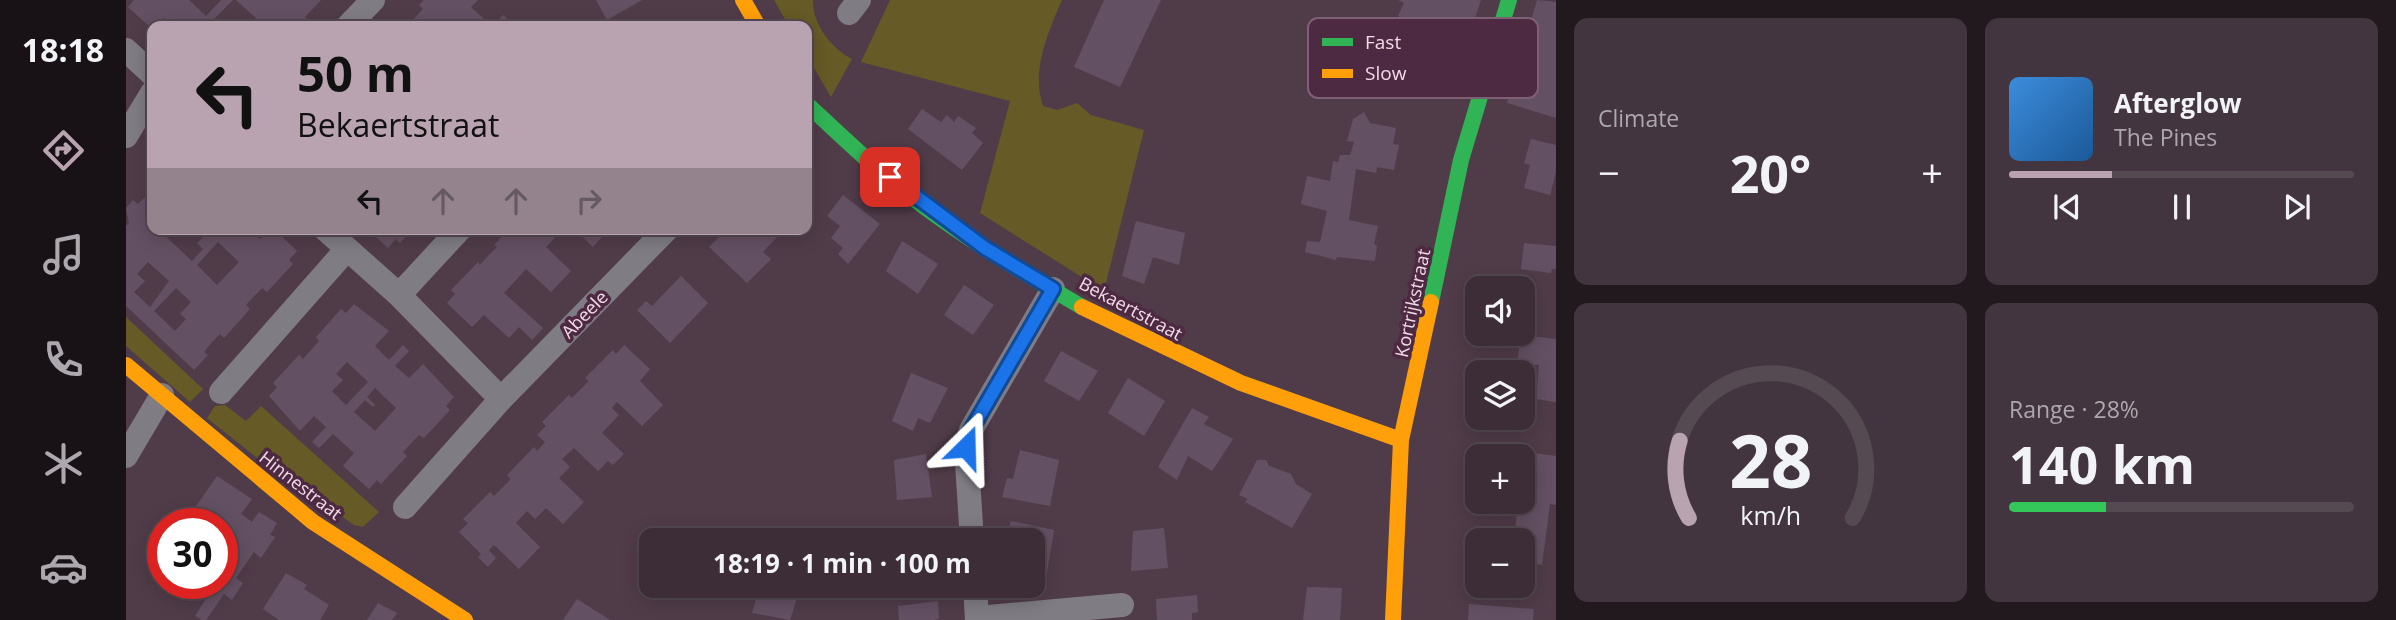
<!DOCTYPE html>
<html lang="en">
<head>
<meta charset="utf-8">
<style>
  body { margin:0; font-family:"Open Sans",sans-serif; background:#43353f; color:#f1f3f6; height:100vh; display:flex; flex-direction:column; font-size:26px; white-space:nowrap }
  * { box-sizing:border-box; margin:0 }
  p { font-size:23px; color:#aca8ad }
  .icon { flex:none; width:38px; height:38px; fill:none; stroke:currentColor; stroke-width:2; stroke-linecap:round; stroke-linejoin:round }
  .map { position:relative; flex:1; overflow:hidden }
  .side { display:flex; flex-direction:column; gap:18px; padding:18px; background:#21191e; width:840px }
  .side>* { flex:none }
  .top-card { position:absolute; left:21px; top:21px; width:665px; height:214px; border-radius:14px; box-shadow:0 4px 18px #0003,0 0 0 2px #554952; background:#b9a3b1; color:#111; overflow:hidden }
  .fabs { position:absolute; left:1339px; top:276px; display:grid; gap:14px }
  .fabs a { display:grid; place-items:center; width:70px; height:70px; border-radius:14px; background:#3c2d37; box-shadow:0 4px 18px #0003,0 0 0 2px #554952; font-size:35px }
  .speed { position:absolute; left:21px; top:508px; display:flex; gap:14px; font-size:35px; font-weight:700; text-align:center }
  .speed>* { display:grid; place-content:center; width:91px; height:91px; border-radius:50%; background:#3c2d37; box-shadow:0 4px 18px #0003,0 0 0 2px #554952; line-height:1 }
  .speed .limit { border:10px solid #d22; background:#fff; color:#111 }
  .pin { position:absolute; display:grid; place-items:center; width:60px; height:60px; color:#fff; margin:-30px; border-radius:14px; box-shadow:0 4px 10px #0006 }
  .me { position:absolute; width:77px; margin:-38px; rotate:22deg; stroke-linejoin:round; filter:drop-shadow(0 0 5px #0008) }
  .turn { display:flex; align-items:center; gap:24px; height:147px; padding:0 35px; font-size:32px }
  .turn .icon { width:91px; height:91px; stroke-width:2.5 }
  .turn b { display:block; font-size:49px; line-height:60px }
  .lanes { display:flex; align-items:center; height:66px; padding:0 35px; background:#0003; justify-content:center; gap:35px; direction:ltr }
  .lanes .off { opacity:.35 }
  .big { font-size:52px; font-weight:700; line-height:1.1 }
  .side .card { flex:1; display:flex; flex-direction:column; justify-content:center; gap:10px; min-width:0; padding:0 24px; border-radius:14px; background:#43353f }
  .side .dial { align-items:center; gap:0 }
  .dial svg { height:182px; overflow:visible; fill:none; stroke:#554952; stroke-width:7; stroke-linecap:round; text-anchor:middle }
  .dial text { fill:#f1f3f6; stroke:none }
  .song { display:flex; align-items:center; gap:21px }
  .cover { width:84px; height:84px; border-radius:10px; background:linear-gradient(135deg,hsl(210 70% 55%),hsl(210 70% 35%)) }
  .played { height:7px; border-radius:4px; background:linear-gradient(90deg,#b9a3b1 30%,#554952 30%) }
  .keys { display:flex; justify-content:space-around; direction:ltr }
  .heat { display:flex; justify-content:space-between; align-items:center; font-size:38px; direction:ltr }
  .charge { height:10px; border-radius:5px; background:linear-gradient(90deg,#34c759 28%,#554952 0) }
  .side .tiles { flex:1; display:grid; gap:18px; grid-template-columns:repeat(2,1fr) }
  .trip { position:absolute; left:513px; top:528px; width:406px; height:70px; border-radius:14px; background:#3c2d37; box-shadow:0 4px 18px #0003,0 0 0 2px #554952; font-weight:700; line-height:70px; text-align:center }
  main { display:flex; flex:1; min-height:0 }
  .tab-bar { display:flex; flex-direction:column; width:126px; justify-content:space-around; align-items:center; background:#181216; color:#aca8ad }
  .tab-bar .icon { width:49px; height:49px }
  .tab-bar .active { color:#b9a3b1 }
  .tab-bar b { font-size:32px; color:#f1f3f6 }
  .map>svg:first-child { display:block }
  .green { fill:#665a26 }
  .building { fill:#645063; fill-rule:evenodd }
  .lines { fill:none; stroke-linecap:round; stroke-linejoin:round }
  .street { stroke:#807c84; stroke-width:24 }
  .fast { stroke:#30b455; stroke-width:16 }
  .slow { stroke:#ff9f0a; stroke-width:16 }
  .route-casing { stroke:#114b97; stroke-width:18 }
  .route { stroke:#1a73e8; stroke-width:12 }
  .labels { text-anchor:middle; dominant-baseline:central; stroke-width:7; stroke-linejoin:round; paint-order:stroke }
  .street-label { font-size:18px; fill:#f2dbe9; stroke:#4d2a41 }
  .key { fill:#4d2a41; stroke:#7f5f73; stroke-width:2 }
  .key-label { font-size:19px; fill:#f2dbe9 }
</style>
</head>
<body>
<main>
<nav class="tab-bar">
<b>18:18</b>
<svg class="icon active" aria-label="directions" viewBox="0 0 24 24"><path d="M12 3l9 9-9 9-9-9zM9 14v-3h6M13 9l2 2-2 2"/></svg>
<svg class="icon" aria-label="music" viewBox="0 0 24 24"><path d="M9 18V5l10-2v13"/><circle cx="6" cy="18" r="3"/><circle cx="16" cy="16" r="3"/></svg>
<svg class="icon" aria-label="phone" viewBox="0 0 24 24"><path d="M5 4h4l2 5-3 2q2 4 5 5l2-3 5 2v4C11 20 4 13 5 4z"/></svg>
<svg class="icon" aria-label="climate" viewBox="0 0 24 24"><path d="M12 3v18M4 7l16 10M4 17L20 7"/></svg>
<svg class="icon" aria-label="car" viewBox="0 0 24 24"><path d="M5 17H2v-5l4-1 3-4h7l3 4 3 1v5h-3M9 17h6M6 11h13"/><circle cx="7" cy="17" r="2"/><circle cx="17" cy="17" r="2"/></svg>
</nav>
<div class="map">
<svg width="1430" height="620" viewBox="0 0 1430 620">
  <rect width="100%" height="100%" fill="#503c49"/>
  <path class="green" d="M648,0H687C686,24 706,49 726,59L705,97L681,56V26H663Z
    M764,0H936C922,33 905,70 917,106L931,110L951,103L965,115L1018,130L978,291L854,213L884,101L735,62Z
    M0,317L77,389L64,402L0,346Z
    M99,405L120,421L135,406L253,512L237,527L228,525L135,461L81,418L89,406Z"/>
  <path class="building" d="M8,0H63L80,16L95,0H107L86,21L91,26H47L38,18L26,29L2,7Z
    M110,0H195L179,17L183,21L178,26H122L130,18Z
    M298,0H352L345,7L366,26H281L297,9L293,5Z
    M470,0H516L481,20Z
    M978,0H1035L994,87L948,67Z
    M1272,0H1355L1338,51L1305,41L1301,49L1305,56L1296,63L1290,60L1280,83L1237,65L1235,59L1242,41L1250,44L1262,19L1296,38L1300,30L1272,16L1278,3Z
    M1411,0L1430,2V118L1381,103Z
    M377,15L385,22L380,26H367Z
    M796,109L815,122L821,115L828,122L832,116L850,128L846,133L857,143L836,170L782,129Z
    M1238,112L1244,123L1270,128L1267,144L1273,145L1268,170L1251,167L1250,173L1230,169L1223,220L1252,226L1248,244L1251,246L1249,261L1211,257L1210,260L1179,252L1181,241L1194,242L1201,211L1175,204L1181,176L1204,181L1207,161L1212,162L1214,155H1224L1228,142L1221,141L1227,119Z
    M1405,139L1430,145V172L1424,195L1398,188L1404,165L1398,163Z
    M26,190V229H36L34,231L66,261L77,249L71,243L79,235L78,229H123L134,239L148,229L171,251L163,260L167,264L141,292L136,288L120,305L124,309L98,338L94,334L86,342L78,352L82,355L68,370L0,306V226L3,223L0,208L7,200L12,204ZM92,242L113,262L91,285L71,265ZM22,262L43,281L24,307L8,292L19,281L11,274ZM50,288L65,302L54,314L60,319L49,331L28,311Z
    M717,195L754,224L722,264L712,254L717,248L705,238L714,226L701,216Z
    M1010,221L1059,233L1053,265L1027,257L1018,284L996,276Z
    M241,229H287L274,243L270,239L262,248Z
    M382,229H437L420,247L445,271L425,292L400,269L378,293L417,328L406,340L393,327L383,338L358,315L346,327L321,303L329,294L325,290L352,262L354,265L362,256L371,247L368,245Z
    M448,229H483L467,247Z
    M601,229L606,234L611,229L657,231L637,252L645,259L621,283L583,247Z
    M776,241L812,264L792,294L760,271Z
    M1398,243L1430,246V269H1426L1425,273L1395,269Z
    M555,276L582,303L544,343L511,310L520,301L526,306Z
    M838,285L868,305L847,335L818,315Z
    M228,304L263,331L249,346L263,360L277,345L283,351L269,366L283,378L297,364L328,397L320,406L324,410L298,438L293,435L277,452L281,456L255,484L251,480L243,489L217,466L228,453L207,434L193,448L186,442L200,427L188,416L174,431L143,396L151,387L147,383L173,355L177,359L193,341L190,337L215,309L220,313ZM221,362L242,382L220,405L206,391L217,380L210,374ZM249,388L270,408L249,431L228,412L239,400L247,407L249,405L241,397Z
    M1395,335L1430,339V402L1410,399L1413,365L1391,363Z
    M498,345L524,369L514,381L537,405L516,426L491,402L486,408L493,415L476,433L498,454L487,465L482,461L472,471L448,448L436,459L444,467L433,478L458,502L437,524L420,508L409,519L401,511L390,523L414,547L393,569L368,545L363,550L370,558L362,567L352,557L355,554L333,532L342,523L337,519L364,492L368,496L385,479L381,475L408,447L411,451L419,442L411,435L420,426L416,422L443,395L446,398L463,381L459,378L487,350L490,354Z
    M935,351L972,371L953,401L918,381Z
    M785,373L822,388L804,423L792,418L787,431L766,421Z
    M1002,378L1039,401L1018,436L982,413Z
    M1066,408L1083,417L1078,424L1107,439L1086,471L1062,456L1051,480L1032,467Z
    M894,450L933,460L924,506L876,497L881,478L887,479Z
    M1384,450L1430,456V505L1424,504L1416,565L1396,562V541H1388L1392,502H1396V457H1383Z
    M800,454L806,497L771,500L768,460Z
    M1131,460H1140L1143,466L1165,474L1170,484L1186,494L1166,528L1119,502L1122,499L1113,495Z
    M91,476L126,499L115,514L126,522L133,512L151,523L144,535L149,537L135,558L128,552L110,578L117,583L106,600L98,594L80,620H76L69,616L90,583H96V569L112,545L101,537L105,530L96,523L82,515L77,520L66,512Z
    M885,521L928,530L921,573L906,571V541H880Z
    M806,528V541H746V534Z
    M1038,528L1042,568L1005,571L1007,531Z
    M160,573L181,585L178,589L203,605L194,620H153L137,609Z
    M634,586H675L664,620L626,613Z
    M1181,587L1216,588L1214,620H1177Z
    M1071,595L1072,612L1066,613V620H1031L1030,599Z
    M451,599L484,620H437Z
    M812,601L813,618L809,620H773L772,606Z
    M252,603L271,613L266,620H241Z
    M1343,604L1408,609L1407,620H1342Z"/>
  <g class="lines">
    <path class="street" d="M723,13L733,0
      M222,26L247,0
      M0,50L26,74
      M0,136L26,93
      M199,229L273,295L375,399
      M273,295L334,229
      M95,392L221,249
      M0,456L36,395
      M279,507L375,399L541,229
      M846,541L840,447L845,430L927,289
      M849,586L851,620
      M851,618L996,605"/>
    <path class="fast" d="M681,104C723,143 764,183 811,216C857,249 906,278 956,307
      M1305,302L1335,160L1383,0"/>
    <path class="slow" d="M617,0L632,26
      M956,307L1115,383L1275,440
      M0,365L187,522L339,620
      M1267,620L1275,440L1305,302"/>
  </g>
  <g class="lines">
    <g class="route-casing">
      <path id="route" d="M764,177L859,248L927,289L845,430L840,447"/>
    </g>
    <use href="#route" class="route"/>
  </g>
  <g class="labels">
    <g class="street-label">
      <text transform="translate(1286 303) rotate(-78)">Kortrijkstraat</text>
      <text transform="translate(1005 308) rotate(28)">Bekaertstraat</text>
      <text transform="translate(458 314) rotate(-46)">Abeele</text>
      <text transform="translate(175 485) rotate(38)">Hinnestraat</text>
    </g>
  </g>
  <rect x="1182" y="18" width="230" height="80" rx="10" class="key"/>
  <rect x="1196" y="38" width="31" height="8" fill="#30b455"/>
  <rect x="1196" y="69" width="31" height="9" fill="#ff9f0a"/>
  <g class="key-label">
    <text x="1239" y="49">Fast</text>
    <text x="1239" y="80">Slow</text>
  </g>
</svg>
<div class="fabs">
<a><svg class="icon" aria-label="sound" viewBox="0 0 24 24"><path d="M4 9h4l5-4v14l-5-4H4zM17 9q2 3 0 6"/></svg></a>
<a><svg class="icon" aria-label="layers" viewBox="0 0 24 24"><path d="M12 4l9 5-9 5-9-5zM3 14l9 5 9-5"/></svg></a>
<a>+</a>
<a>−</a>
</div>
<div class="speed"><div class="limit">30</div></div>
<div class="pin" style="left:764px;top:177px;background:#d93025"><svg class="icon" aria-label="arrive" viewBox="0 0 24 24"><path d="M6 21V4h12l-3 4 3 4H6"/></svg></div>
<svg class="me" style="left:840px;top:447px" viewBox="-20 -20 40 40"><path d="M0-17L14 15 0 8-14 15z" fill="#1a73e8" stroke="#fff" stroke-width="4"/></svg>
<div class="trip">18:19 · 1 min · 100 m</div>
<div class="top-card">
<div class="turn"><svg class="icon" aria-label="left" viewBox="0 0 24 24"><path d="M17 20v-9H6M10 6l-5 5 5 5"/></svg><div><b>50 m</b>Bekaertstraat</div></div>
<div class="lanes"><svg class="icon" aria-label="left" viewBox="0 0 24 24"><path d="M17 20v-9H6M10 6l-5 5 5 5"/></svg><svg class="icon off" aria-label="ahead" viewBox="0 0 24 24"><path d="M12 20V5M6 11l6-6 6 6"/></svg><svg class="icon off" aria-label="ahead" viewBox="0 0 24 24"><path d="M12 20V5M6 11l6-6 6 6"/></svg><svg class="icon off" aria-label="right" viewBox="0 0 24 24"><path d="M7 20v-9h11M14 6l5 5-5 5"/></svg></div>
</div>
</div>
<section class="side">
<div class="tiles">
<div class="card"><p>Climate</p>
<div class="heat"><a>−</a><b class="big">20°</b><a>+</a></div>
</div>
<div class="card">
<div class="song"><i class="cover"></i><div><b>Afterglow</b><p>The Pines</p></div></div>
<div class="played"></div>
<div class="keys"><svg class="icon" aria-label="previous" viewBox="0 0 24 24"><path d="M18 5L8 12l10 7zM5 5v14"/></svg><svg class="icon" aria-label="pause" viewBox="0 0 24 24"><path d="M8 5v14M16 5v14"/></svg><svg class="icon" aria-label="next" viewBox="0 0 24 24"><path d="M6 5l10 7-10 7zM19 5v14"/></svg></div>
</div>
<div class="card dial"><svg viewBox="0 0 100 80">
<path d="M14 69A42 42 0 1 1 86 69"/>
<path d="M14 69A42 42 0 0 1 10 35" stroke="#b9a3b1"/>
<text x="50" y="56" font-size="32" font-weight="700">28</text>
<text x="50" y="72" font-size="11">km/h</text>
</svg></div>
<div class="card"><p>Range · 28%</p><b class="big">140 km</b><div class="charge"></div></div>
</div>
</section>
</main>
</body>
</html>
